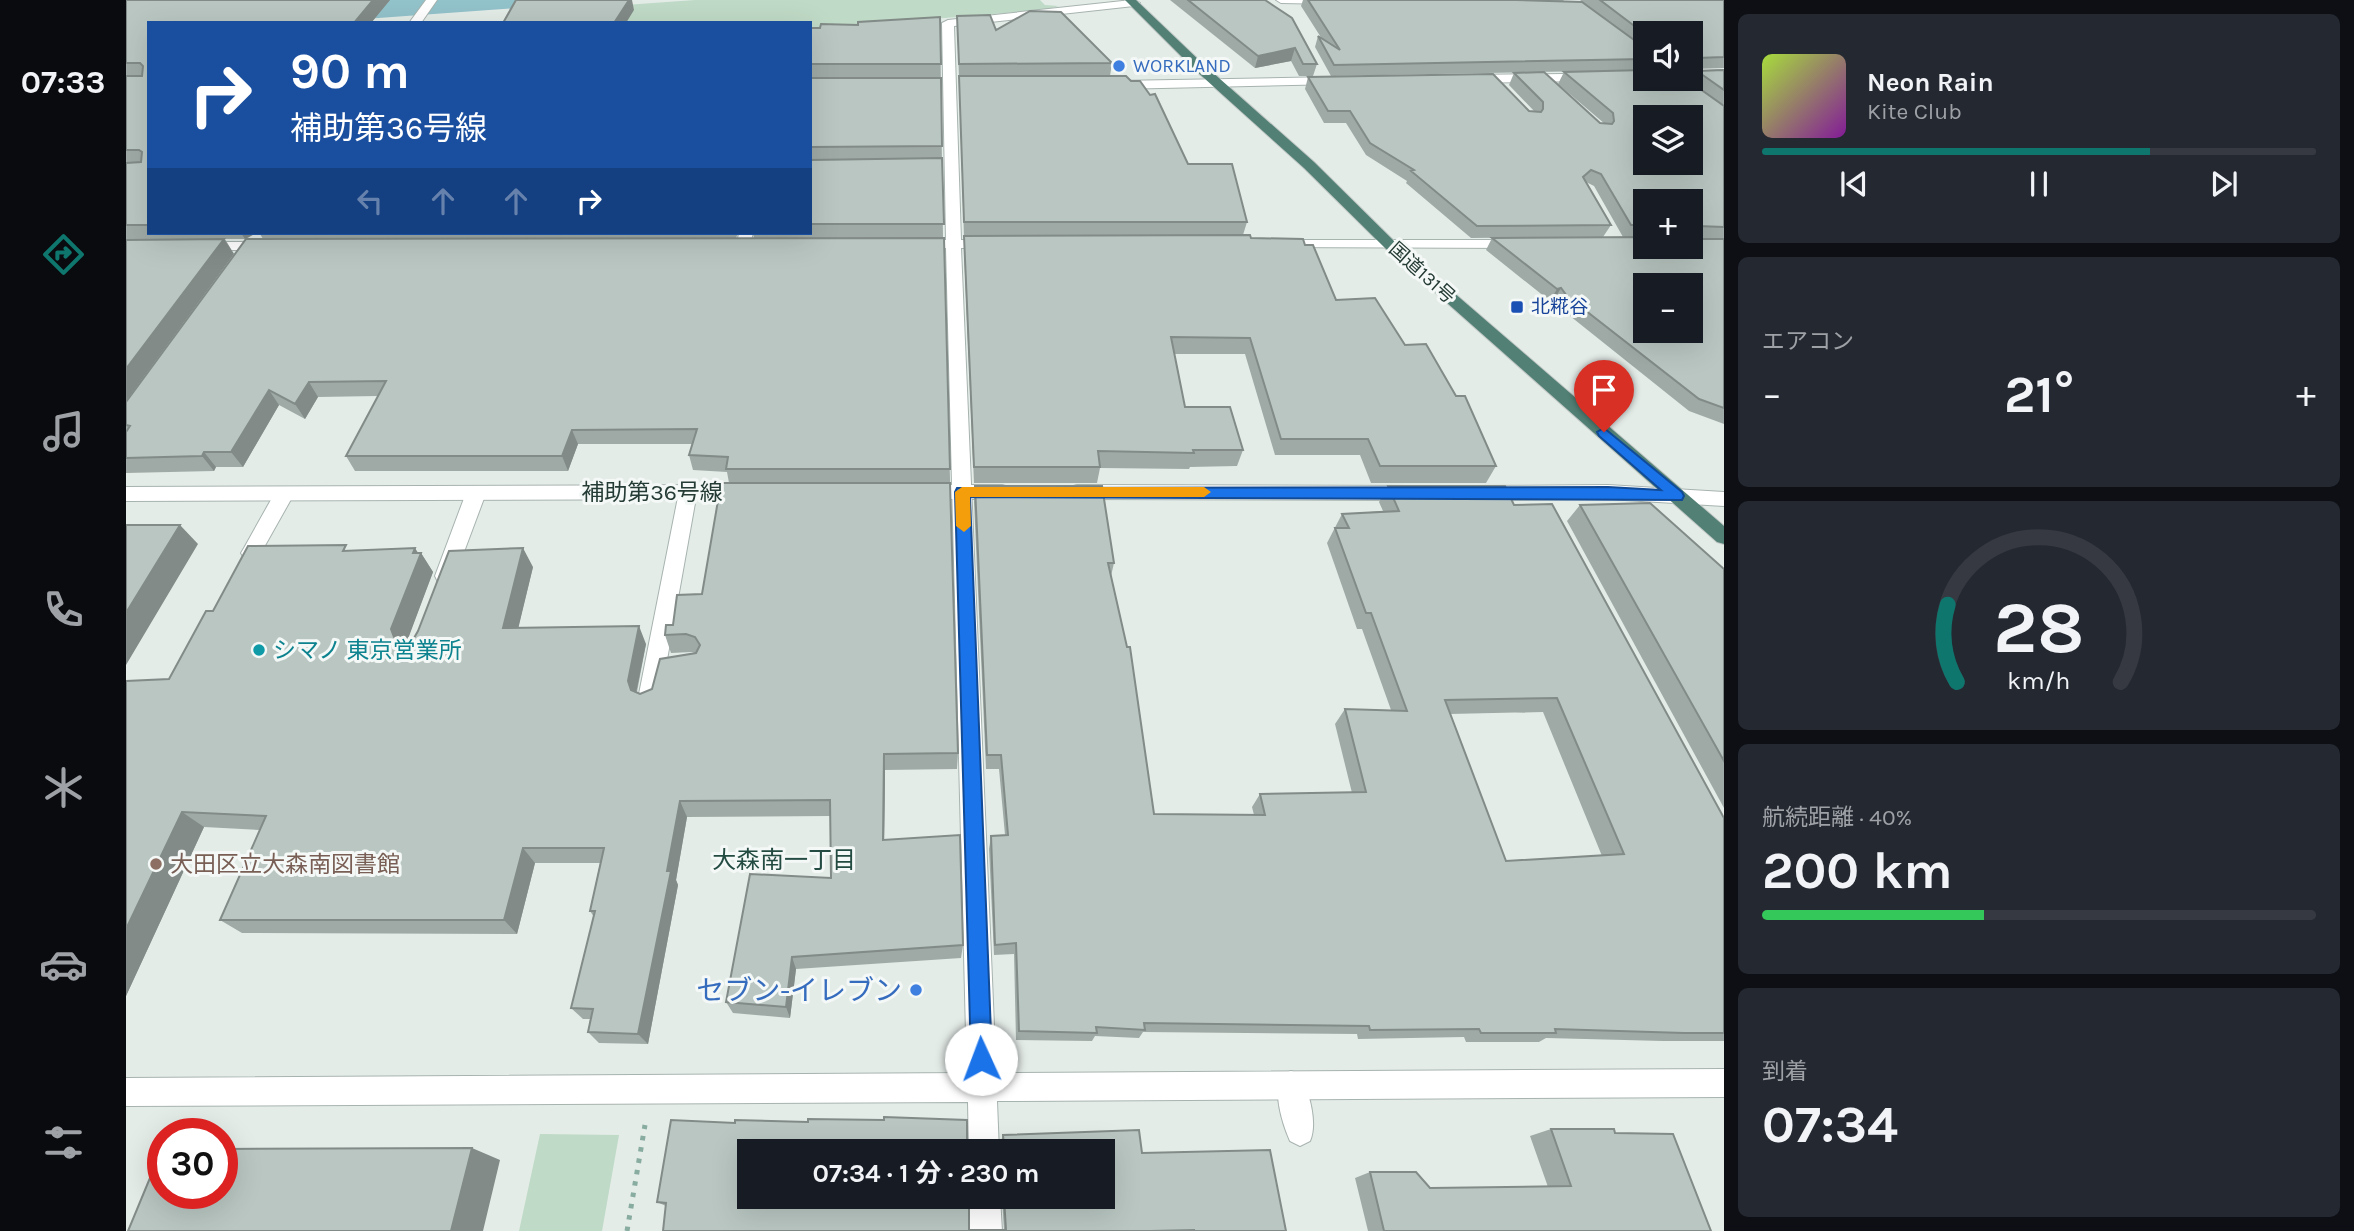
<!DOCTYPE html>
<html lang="ja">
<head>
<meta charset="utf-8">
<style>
  body { margin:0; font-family:Karla,"Noto Sans JP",sans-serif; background:#242831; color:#f1f3f6; height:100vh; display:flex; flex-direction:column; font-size:26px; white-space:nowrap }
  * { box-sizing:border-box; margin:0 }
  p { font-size:23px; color:#9ea1a6 }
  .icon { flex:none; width:38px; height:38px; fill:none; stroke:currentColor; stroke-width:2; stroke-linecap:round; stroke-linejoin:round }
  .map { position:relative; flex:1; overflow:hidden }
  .sheet { display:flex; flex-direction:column; gap:14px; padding:14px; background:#0d0f14; width:630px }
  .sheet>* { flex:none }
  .guide { position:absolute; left:21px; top:21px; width:665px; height:214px; border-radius:0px; box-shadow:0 7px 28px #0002; background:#1a4fa0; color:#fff; overflow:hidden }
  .fabs { position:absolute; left:1507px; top:21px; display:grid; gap:14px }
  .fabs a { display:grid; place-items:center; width:70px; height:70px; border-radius:0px; background:#171b24; box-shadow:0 7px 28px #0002; font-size:35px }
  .speed { position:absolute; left:21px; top:1118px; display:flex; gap:14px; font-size:35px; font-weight:700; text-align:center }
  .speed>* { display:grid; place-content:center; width:91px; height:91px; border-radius:50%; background:#171b24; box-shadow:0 7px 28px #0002; line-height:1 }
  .speed .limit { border:10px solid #d22; background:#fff; color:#111 }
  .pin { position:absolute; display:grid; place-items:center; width:60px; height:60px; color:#fff; margin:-72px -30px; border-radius:50% 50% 50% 0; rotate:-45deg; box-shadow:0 0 7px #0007 }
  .pin .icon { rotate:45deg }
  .me { position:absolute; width:77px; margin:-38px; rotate:358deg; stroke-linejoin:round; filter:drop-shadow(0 0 5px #0008) }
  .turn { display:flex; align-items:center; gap:24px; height:147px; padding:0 28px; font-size:32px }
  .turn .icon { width:91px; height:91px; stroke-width:2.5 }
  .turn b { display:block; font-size:49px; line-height:60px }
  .lanes { display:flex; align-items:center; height:66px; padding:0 28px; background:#0003; justify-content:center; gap:35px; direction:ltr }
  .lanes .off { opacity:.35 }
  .big { font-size:52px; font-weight:700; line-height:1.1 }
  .sheet .tile { flex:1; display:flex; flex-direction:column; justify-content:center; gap:10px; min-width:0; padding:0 24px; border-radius:10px; background:#242831 }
  .sheet .dial { align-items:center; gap:0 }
  .dial svg { height:182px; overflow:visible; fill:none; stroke:#363941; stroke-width:7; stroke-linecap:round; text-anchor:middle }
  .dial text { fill:#f1f3f6; stroke:none }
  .song { display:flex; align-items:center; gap:21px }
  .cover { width:84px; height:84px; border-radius:10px; background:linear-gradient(135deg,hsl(80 70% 55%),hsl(290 70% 35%)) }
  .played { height:7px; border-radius:4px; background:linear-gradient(90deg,#0f766e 70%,#363941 70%) }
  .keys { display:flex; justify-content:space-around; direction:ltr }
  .heat { display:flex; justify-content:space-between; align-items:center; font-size:38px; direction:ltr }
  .charge { height:10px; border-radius:5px; background:linear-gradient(90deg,#34c759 40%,#363941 0) }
  .trip { position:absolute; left:611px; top:1139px; width:378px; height:70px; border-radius:0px; background:#171b24; box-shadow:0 7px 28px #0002; font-weight:700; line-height:70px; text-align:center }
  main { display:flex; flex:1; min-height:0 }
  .dock { display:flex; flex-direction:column; width:126px; justify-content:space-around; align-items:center; background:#090b0e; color:#9ea1a6 }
  .dock .icon { width:49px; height:49px }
  .dock .active { color:#0f766e }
  .dock b { font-size:32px; color:#f1f3f6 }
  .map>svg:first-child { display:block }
  .green { fill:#bfdac6 }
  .water { fill:#92c2ca }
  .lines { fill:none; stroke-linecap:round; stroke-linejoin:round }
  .service-casing { stroke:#a7b3af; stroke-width:2 }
  .minor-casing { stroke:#a7b3af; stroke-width:2 }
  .tertiary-casing { stroke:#a7b3af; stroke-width:2 }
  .trunk-casing { stroke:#c2c8c6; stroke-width:2 }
  .path { stroke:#88aca0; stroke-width:5; stroke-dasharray:4.5 7; stroke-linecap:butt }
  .service { fill:#fff; fill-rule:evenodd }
  .minor { fill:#fff; fill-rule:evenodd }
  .tertiary { fill:#fff; fill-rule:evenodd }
  .trunk { fill:#528075; fill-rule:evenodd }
  .wall { fill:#9faaa6; fill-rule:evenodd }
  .shaded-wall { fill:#828b87 }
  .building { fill:#b9c6c1; stroke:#828b87; stroke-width:2; fill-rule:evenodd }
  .route { fill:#1a73e8; stroke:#114b97; stroke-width:2 }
  .slow { fill:#f59e0b }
  .shop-dot { fill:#3f7fe0; stroke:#f4f8f6; stroke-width:2.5 }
  .transit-dot { fill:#1a4fb4; stroke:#f4f8f6; stroke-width:2.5 }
  .culture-dot { fill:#0f9aa8; stroke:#f4f8f6; stroke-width:2.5 }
  .education-dot { fill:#8d6e63; stroke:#f4f8f6; stroke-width:2.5 }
  .labels { text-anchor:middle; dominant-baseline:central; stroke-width:6; stroke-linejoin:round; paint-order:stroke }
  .far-shop-label { font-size:19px; fill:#366cbe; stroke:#f4f8f6; text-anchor:start }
  .far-street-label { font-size:19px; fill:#253b35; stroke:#f4f8f6 }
  .far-transit-label { font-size:19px; fill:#164399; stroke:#f4f8f6; text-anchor:start }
  .street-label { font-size:23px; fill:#253b35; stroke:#f4f8f6 }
  .culture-label { font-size:23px; fill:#0d838f; stroke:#f4f8f6; text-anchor:start }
  .education-label { font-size:23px; fill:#785e54; stroke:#f4f8f6; text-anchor:start }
  .neighbourhood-label { font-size:24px; fill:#234b41; stroke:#f4f8f6 }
  .near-shop-label { font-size:28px; fill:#366cbe; stroke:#f4f8f6; text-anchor:end }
</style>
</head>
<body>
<main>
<nav class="dock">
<b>07:33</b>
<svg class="icon active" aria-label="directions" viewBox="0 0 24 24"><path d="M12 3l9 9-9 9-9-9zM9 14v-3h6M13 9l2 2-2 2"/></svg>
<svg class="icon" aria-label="music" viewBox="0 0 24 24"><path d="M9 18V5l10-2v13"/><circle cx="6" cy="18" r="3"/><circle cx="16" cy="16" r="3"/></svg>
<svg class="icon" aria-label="phone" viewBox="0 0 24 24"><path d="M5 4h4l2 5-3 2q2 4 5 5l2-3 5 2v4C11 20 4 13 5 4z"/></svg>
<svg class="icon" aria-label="climate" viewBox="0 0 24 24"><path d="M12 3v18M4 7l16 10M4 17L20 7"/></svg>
<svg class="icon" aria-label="car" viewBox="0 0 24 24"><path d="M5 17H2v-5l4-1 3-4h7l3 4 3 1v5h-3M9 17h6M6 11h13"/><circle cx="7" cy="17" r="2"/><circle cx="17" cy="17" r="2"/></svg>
<svg class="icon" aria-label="filters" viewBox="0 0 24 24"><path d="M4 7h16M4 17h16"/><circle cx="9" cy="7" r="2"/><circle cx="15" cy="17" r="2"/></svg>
</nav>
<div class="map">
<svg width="1598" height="1231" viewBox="0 0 1598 1231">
  <rect width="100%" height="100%" fill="#e4ece8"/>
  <path class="green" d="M569,0H914L919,5L933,6L918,10L684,29V23H489L499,5Z
    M414,1134L493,1135L476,1231H393Z"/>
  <path class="water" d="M0,0H503L183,23H23Z"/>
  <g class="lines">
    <g class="service-casing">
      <path id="service" d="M613,233H627L623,248L618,249L611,245Z
        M562,485L569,487L571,492L534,699L531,706L523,709L515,706L512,699L553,492L555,487Z
        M350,486L357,488L360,493L329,576L326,582L319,584L312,582L309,576L340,493L343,488Z
        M158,487L165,489L168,494L132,558L125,561L118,558L115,553L118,548L151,489Z
        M1165,1071L1175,1075C1183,1093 1192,1123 1184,1141L1174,1146L1164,1141C1156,1123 1147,1093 1155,1075Z"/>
    </g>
    <g class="minor-casing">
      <path id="minor" d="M300,0H311L295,23H283Z
        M1006,0L1014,3L1008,6L828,26L835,240H866L873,244L866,248H835L870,1073L1598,1069V1097L871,1101L873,1152H843L842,1102L0,1106V1078L841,1073L820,248H790L783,244L790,240H820L816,23L822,20Z
        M1150,0H1211V1L1206,4L1155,3Z
        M1598,70V78L1564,80L1560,79H1564V72Z
        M1519,73V79L1523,80L1344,83L1338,79L1344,75Z
        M1207,77L1211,78V84L991,89L985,85L991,81Z
        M1150,240H1391L1398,244L1391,248L1145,247L1143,244L1145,241Z
        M76,242H141L148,246L141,250H71L68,247L71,244Z
        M844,1197H874L876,1231H844Z"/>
    </g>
    <g class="tertiary-casing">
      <path id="tertiary" d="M621,485L628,487L630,492L628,497L621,499L0,501V487Z
        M797,485H876L883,487L885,492L883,497L876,499H797L790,497L788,492L790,487Z
        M951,485L1286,486L1293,488L1296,493L1293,498L1286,500L951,499L944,497L942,492L944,487Z
        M1482,485L1598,492V506L1482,499L1353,500L1346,498L1343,493L1346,488L1353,486Z"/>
    </g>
    <g class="trunk-casing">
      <path id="trunk" d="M999,0H1010L1076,63L1188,162L1269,242L1598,526V544L1591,542L1259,248L1178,168L1068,69Z"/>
    </g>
    <path class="path" d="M501,1231L519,1125"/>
    <use href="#service" class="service"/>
    <use href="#minor" class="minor"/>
    <use href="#tertiary" class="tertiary"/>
    <use href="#trunk" class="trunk"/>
  </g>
  <path class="wall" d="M0,0H264L245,23H23V233H612L610,238H628L627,233H684V28L732,25L814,17L817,238L832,753L831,769L759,770L758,840L837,945L835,958L670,969L664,1018L607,1013L600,1002L705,878L704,816L561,817L550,880L552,885L522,1044L473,1043L462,1032L464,1019H457L445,1008L468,917L464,911L474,863H409L391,934L116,933L94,920L134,830L78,827L0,996V681L43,679L87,611L224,551L295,553L307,572L281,640L288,638L407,567L392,628L520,644L511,692L514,694L526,689L569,653L566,652L545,653L539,635L576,594L603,483L601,472L567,470L563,455L566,444H452L442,471H229L220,456L252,396L192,397L179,419L153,405L117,467H90L88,471L0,473V425L119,239H99L108,254L0,239ZM130,233L134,234L137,239H120Z
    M1044,0H1139L1191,64L1187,76H1173L1165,61L1129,68Z
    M1177,0H1438L1437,1L1463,7L1454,0H1598V68L1564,69V33H1519V70L1205,76L1189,47L1192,36L1196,39L1175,6Z
    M831,16L870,30L986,63L984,76L1062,164L1121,222L1117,235L1125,238L1179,245L1210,300L1279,345L1370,466L1360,483H1245L1234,455H1149L1119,354H1048L1059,407L1117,450L1111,466L1064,467L1063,469L974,468L971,483H848L838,253V238Z
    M1598,70V424L1563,411L1434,308L1428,300L1424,301L1360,250L1366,238L1451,237L1345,238L1280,183L1281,181L1240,155L1220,123H1198L1179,89L1182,77L1409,112L1383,85L1388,73L1474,123L1479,124L1432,84L1438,72L1565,82L1571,71ZM1460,182L1468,186L1497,237H1477L1485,225ZM1519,201L1564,247H1519Z
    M849,486L988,563L985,576L1028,814L1128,815L1126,807L1134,794L1226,793L1209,724L1219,709L1265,710L1236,629H1231L1201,543L1216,514L1257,511L1253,502L1262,486L1388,505L1598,818V1041H1537L1420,1038L1413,1042H1340L1338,1037L1232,1039L1231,1034L1017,1032L1013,1038L969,1036L966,1041L890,1040L888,954L868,955L863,849L865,836L879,835L873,769H860L848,502ZM1417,712L1476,856L1380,861L1324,714Z
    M1454,505L1598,569V808L1441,521Z
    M758,1117L841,1120V1147L844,1149H875V1141L877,1135L1013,1130L1016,1153L1144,1150L1160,1231H537L540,1206L531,1202L545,1120L609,1123V1120L682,1122V1119L758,1120ZM623,1152H976V1197H876L878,1230H843V1197H623Z
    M1425,1129L1489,1133L1585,1231H1242L1229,1178L1244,1172L1304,1188L1422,1187L1404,1136Z"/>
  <path class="shaded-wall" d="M247,0H264L245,23H228Z
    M503,0H506L508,10L500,23H488Z
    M1169,48L1165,61L1129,68L1132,56Z
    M115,233H130L119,239Z
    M98,239L108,254L0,401V369Z
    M1435,288L1428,300L1424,301L1431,289Z
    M183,382L192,397L179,419L169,404Z
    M143,390L153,405L117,467L105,452Z
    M446,430L452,444L442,471L436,456Z
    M78,452L90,467L88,471L76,456Z
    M54,525L72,544L0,665V613Z
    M289,548L294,556L295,553L307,572L279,647L268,637L265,629Z
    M397,548L407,567L388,646L377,628Z
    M513,626L520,644L509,698L513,707L502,681Z
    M758,754L759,770L758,855L757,840Z
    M554,801L561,817L550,880L552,885L522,1044L512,1034Z
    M56,812L78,827L0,996V929Z
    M397,848L409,863L391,934L378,920Z
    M666,957L670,969L664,1018L660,1007Z
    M346,1148L374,1160L357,1231H325Z"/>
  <path class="building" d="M0,0H247L228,23H23V225H0V163L15,162L16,152L13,150H0V76H16L17,66L14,63H0Z
    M390,0H503L488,23H377Z
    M1062,0H1139L1166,18L1191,64H1177L1169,48L1132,56Z
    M1182,0H1390L1456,2L1519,48V59L1208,65L1192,36L1214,50Z
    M1474,0H1598V57L1571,58L1567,65H1564V33L1519,34Z
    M904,11L935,12L986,63L833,64L831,16L864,15L870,30Z
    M814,17L815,64H684V28H694L695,24L732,25V22Z
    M1519,70V79H1560L1598,106V227L1572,226L1565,236L1567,239H1598V408L1573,399L1441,296L1435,288L1431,289L1366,238L1519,237V247H1564V201H1519V225H1505L1475,174L1465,170L1457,177L1485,225L1351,226L1285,171L1288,170L1244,143L1224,111H1202L1182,77L1367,74L1403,111L1415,112L1417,109V102L1388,73L1418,72L1474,123L1486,124L1488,121L1487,113L1438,72ZM1519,117H1564V163H1519ZM1519,285H1564V331H1519Z
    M1598,70V90L1571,71Z
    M833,76H1000L1005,81H1014L1024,95L1029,94L1062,164H1106L1121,222H838Z
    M684,78H815L816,146L684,147Z
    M816,158L818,224H684V160Z
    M1124,235L1125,238L1177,239L1179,245H1187L1210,300L1249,298L1279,345L1300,344L1330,396H1339L1370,466H1254L1242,439H1155L1124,338L1045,337L1059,407H1104L1117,450H1067L1068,453L972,451L974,467H848L838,236Z
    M818,238L824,469H600L602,457L563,455L571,429L446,430L436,456H220L260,381L183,382L169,404L143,390L105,452H78L76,456L0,458V432L4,426L0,425V402L120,239Z
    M98,239L0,369V240Z
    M595,483H824L832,753L758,754L757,840L834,835L837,945L666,957L660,1007L600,1002L624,874L705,878L704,800L554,801L541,871H545L512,1034L462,1032L467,1009L445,1008L469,911H464L478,848H397L378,920H94L140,816L56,812L0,929V681L43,679L80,611H87L122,546L220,545L217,551L289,548L287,553H295L265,629L268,637L278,641L288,638L292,631L323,551L397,548L377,628L513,626L502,681L505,690L514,694L526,689L534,659L570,653L574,645L569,637L560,634L539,635L540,625H547L551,595L576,594Z
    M849,486H976L988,563H982L1001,647H1004L1028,814L1139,815L1134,794L1240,792L1219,709L1281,711L1245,613H1240L1209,528H1223L1216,514L1273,511L1262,486H1379L1388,505L1426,504L1598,818V1033H1558L1429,1029L1430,1033H1355L1353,1029L1244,1030L1243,1026L1018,1023L1019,1030L970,1027L971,1033L893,1031L890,943L869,945L865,836L882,835L875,755H861ZM1431,698L1498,854L1380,861L1319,700Z
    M1524,503L1598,569V761L1454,505Z
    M0,525H54L0,613Z
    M758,1117L841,1120V1147L844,1149H875L878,1147L877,1135L1013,1130L1016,1153L1144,1150L1160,1231H1068V1230L1025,1231H537L540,1203L531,1202L545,1120L609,1123V1120L682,1122V1119L758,1120ZM623,1152H976V1197H878L880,1230H843V1197H623Z
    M1425,1129H1488L1489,1133L1547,1134L1585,1231H1258L1244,1172H1290L1304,1188L1445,1186Z
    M346,1148L325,1231H2L36,1149L37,1194H96V1149Z"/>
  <path class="route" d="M1478,428L1556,492L1558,496L1556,500L844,497L866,1059L863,1067L855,1070L848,1067L845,1059L829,492L831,488L1482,487L1535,490L1473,436L1471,432Z"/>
  <path class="slow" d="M836,487H1078L1085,492L1078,497H844L845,526L838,532L830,526L829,492Z"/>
  <g class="shop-dot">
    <circle cx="993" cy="66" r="7"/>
    <circle cx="790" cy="990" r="7"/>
  </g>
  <rect class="transit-dot" x="1384" y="300" width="14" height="14" rx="3.5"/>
  <circle class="culture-dot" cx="133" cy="650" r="7"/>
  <circle class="education-dot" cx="30" cy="864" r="7"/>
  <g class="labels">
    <g class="far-shop-label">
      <text x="1007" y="66">WORKLAND</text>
    </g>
    <g class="far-street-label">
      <text transform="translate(1296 273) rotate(42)">国道131号</text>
    </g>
    <g class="far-transit-label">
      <text x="1405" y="307">北糀谷</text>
    </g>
    <g class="street-label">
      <text x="526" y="492">補助第36号線</text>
    </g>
    <g class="culture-label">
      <text x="147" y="650">シマノ 東京営業所</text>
    </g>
    <g class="education-label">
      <text x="44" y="864">大田区立大森南図書館</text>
    </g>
    <g class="neighbourhood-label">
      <text x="658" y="860">大森南一丁目</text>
    </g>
    <g class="near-shop-label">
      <text x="776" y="990">セブン-イレブン</text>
    </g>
  </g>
</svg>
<div class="fabs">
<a><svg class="icon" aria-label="sound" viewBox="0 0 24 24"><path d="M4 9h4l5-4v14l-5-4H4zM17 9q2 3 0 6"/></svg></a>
<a><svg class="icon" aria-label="layers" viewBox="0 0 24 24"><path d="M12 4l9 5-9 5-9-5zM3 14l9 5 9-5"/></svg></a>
<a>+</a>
<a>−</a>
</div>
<div class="speed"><div class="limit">30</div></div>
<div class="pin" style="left:1478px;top:432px;background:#d93025"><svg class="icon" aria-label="arrive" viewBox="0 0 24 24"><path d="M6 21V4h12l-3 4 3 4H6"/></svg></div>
<svg class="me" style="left:855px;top:1059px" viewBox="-20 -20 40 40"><circle r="19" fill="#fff"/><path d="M0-13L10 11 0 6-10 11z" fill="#1a73e8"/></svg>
<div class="trip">07:34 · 1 分 · 230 m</div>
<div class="guide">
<div class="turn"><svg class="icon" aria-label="right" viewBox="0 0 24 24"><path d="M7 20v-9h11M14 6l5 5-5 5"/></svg><div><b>90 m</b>補助第36号線</div></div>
<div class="lanes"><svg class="icon off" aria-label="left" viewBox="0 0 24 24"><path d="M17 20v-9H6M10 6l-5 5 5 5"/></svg><svg class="icon off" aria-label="ahead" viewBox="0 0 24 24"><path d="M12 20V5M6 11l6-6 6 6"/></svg><svg class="icon off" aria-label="ahead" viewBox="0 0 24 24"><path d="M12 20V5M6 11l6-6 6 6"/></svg><svg class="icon" aria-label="right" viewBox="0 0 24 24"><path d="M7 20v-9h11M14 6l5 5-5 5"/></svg></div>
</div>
</div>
<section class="sheet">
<div class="tile">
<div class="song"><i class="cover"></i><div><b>Neon Rain</b><p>Kite Club</p></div></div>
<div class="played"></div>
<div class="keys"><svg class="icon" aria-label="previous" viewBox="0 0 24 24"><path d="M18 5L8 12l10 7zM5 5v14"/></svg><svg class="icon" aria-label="pause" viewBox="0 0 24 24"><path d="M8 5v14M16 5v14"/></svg><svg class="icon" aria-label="next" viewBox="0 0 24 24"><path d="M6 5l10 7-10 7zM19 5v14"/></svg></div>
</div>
<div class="tile"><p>エアコン</p>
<div class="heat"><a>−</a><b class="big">21°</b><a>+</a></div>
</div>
<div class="tile dial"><svg viewBox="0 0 100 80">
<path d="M14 69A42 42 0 1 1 86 69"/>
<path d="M14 69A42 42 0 0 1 10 35" stroke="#0f766e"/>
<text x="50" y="56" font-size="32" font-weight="700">28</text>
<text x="50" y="72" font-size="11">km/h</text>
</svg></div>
<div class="tile"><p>航続距離 · 40%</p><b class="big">200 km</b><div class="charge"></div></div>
<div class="tile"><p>到着</p><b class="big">07:34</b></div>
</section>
</main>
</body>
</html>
